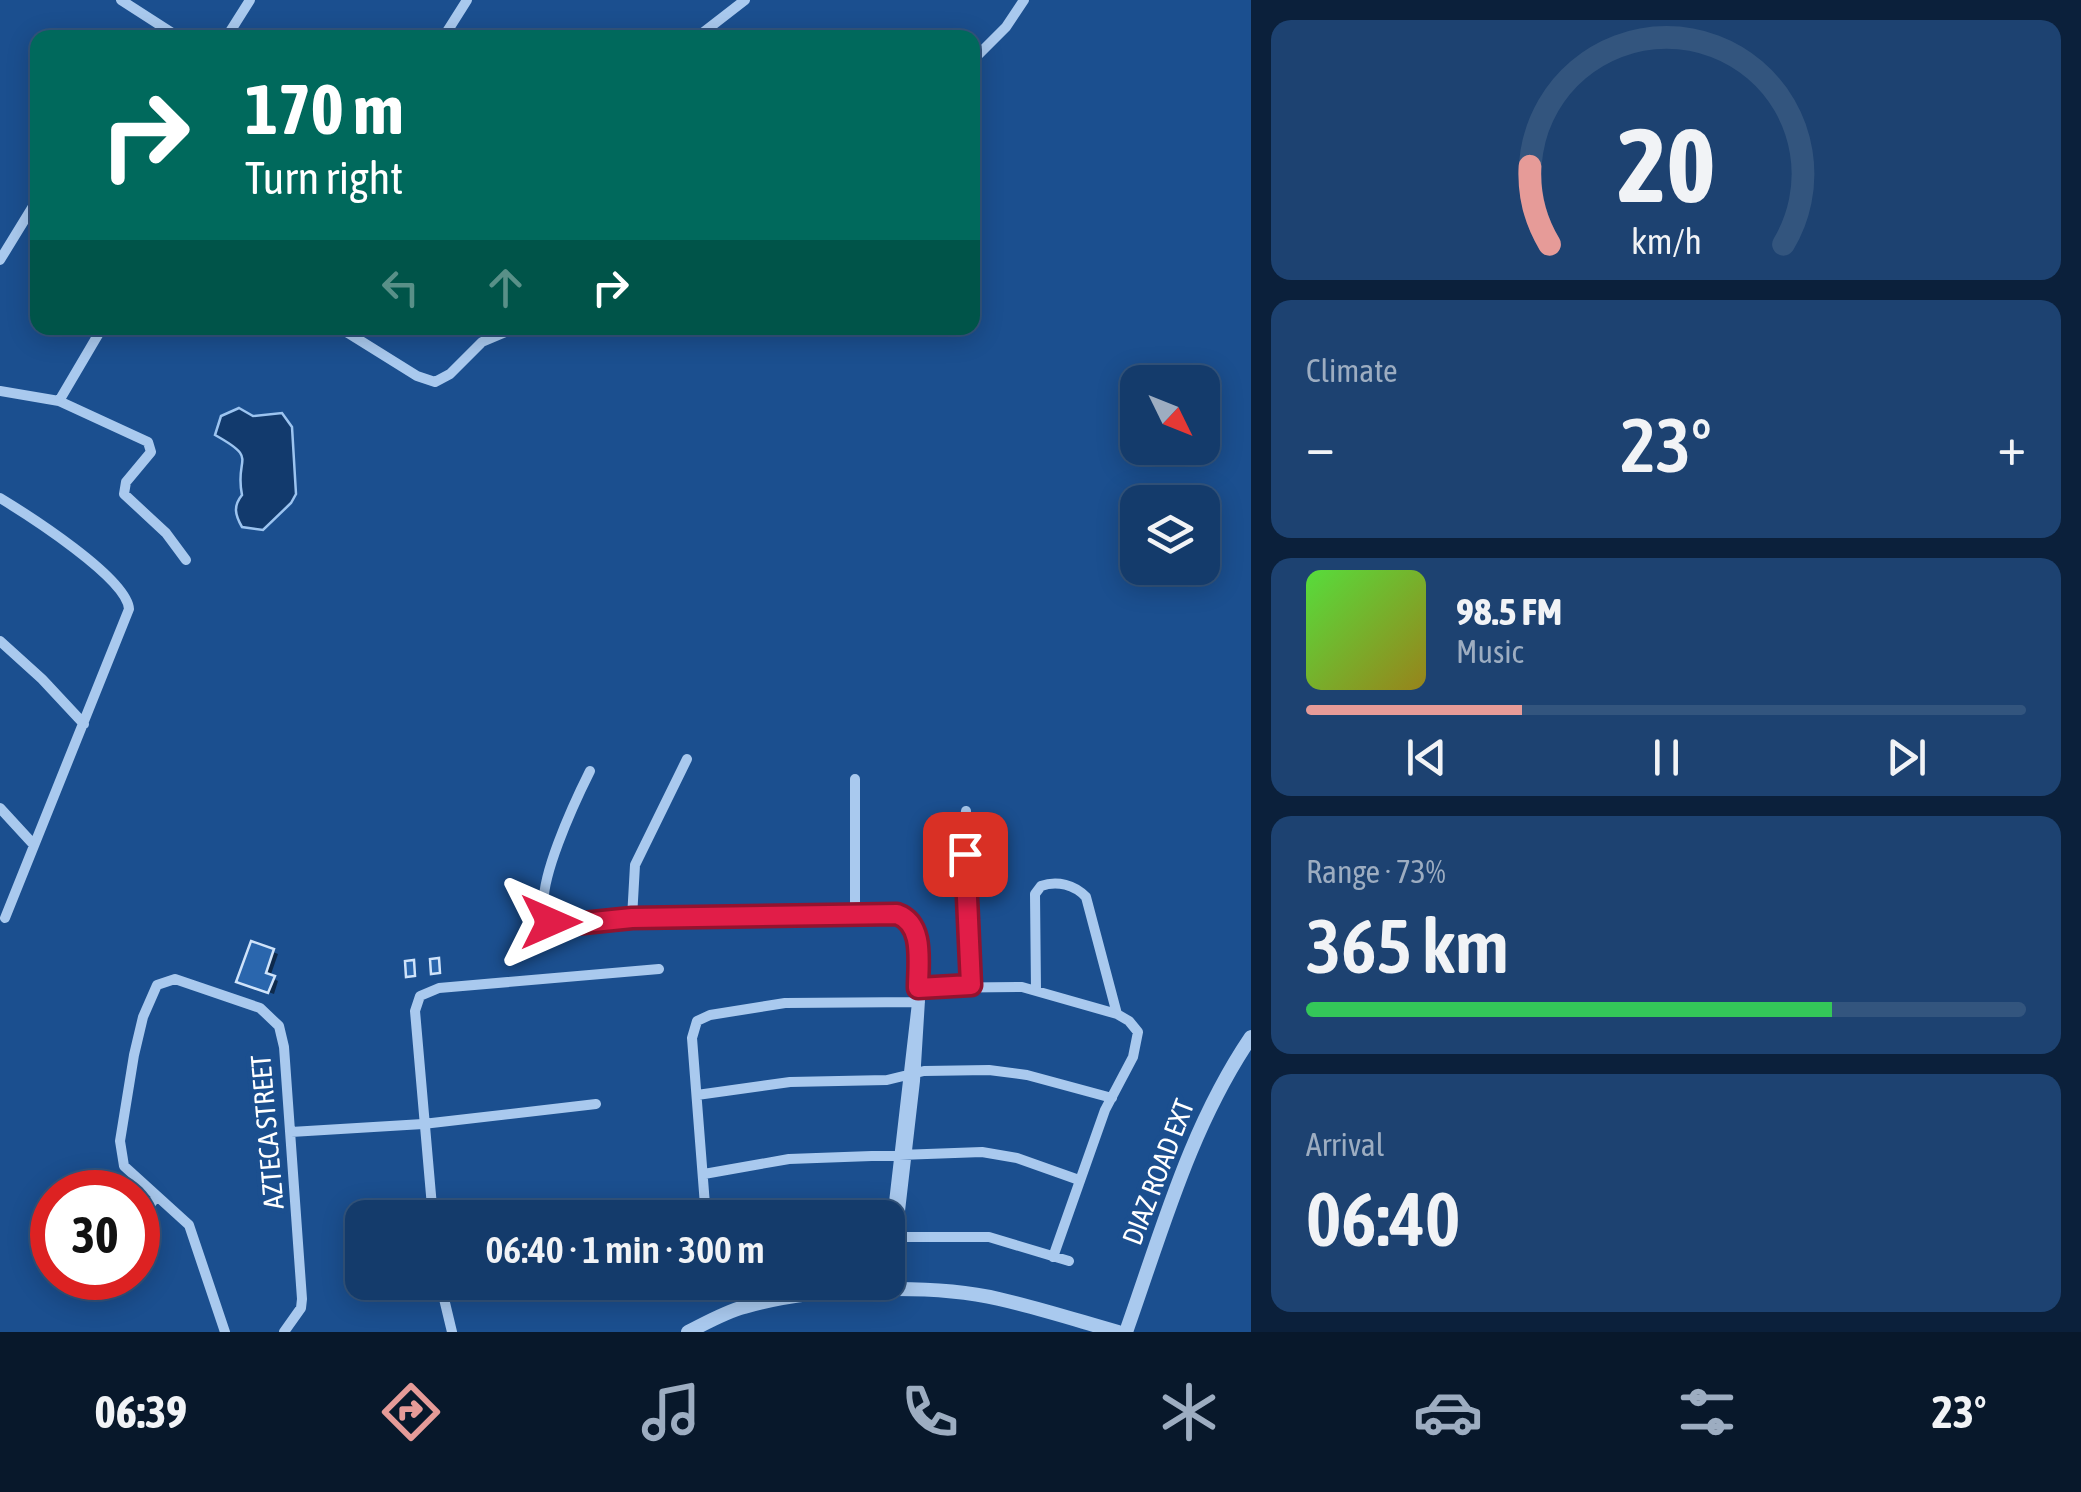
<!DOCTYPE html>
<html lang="en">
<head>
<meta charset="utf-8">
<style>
  body { margin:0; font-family:"Asap Condensed",sans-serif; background:#1d4271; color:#f1f3f6; height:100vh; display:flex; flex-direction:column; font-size:38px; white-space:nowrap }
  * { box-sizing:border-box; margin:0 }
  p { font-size:32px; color:#9dadc1 }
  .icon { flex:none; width:55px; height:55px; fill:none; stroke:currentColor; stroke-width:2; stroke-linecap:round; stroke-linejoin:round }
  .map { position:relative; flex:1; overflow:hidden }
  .panel { display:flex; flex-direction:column; gap:20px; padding:20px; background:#0b203b; width:830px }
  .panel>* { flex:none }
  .top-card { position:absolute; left:30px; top:30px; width:950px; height:305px; border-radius:20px; box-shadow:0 5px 25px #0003,0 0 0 2px #33557e; background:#00695c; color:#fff; overflow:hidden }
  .needle { width:65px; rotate:133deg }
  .tools { position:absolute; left:1120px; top:365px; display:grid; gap:20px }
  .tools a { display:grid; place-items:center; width:100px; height:100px; border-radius:20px; background:#143b6b; box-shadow:0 5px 25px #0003,0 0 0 2px #33557e; font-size:50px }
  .speed { position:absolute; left:30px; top:1170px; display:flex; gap:20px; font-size:50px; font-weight:700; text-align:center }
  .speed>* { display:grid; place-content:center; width:130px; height:130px; border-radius:50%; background:#143b6b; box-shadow:0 5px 25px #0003,0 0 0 2px #33557e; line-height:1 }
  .speed .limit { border:15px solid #d22; background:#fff; color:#111 }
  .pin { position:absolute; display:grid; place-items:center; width:85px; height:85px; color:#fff; margin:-42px; border-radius:20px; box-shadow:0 5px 15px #0006 }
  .me { position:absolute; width:110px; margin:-55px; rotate:90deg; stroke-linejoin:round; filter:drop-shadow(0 0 8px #0008) }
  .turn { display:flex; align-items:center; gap:35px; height:210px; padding:0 50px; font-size:45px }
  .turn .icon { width:130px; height:130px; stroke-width:2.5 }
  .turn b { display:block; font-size:70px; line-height:85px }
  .lanes { display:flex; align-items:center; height:95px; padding:0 50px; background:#0003; justify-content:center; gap:50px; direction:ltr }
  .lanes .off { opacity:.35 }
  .big { font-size:75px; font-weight:600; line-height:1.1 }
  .panel .widget { flex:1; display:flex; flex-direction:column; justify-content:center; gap:15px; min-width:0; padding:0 35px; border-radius:20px; background:#1d4271 }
  .panel .dial { align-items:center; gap:0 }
  .dial svg { height:260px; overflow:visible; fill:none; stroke:#33557e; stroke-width:7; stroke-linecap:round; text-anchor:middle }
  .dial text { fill:#f1f3f6; stroke:none }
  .song { display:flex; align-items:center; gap:30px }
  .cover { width:120px; height:120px; border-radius:15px; background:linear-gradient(135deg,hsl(110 70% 55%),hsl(50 70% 35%)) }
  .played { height:10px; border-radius:5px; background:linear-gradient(90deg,#e69b98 30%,#33557e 30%) }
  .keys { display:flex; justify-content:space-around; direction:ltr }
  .heat { display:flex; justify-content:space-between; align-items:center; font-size:55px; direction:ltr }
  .charge { height:15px; border-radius:8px; background:linear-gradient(90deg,#34c759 73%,#33557e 0) }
  .trip { position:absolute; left:345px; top:1200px; width:560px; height:100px; border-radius:20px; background:#143b6b; box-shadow:0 5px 25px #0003,0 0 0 2px #33557e; font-weight:600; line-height:100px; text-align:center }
  .menu { display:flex; height:160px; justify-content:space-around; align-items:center; background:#08182b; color:#9dadc1 }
  .menu .icon { width:70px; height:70px }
  .menu .active { color:#e69b98 }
  .menu b { font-size:45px; color:#f1f3f6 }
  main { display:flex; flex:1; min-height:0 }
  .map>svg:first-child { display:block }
  .water { fill:#123a6d; stroke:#9cc4f0; stroke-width:2.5 }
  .shadow { fill:#0007 }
  .building { fill:#2a66ad; stroke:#cfe3fa; stroke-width:2.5 }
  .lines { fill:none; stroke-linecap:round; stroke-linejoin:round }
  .minor { stroke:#a9c9ee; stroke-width:10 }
  .tertiary { stroke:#a9c9ee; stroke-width:14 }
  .route-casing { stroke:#92132f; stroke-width:25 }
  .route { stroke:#e11d48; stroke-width:18 }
  .labels { text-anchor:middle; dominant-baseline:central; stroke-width:10; stroke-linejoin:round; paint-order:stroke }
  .street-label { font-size:28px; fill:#fff; stroke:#1b4f8f }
</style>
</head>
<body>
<main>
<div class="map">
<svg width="1251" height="1332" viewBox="0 0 1251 1332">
  <rect width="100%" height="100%" fill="#1b4f8f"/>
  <path class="water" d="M239,408L253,416L282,413L292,427L296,494L291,503L263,530L242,527C235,515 233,506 242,495C234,456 260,460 215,435L221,416Z"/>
  <path class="shadow" d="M252,944L278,954L270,977L278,981L274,994L244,984Z"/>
  <path class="building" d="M251,941L274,949L266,973L275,976L268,993L236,982Z
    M439,958L440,973L431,974L430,959Z
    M414,960L415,976L406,977L405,961Z"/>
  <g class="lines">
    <path class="minor" d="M121,0L180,38
      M226,38L250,0
      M443,38L467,0
      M696,38L745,0
      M972,61L1006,27L1024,0
      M0,260L38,198
      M340,328L417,376L435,382L450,374L482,342L515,328
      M0,391L59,401L148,442L151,452L126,482L124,494L166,533L186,560
      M59,401L102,328
      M0,498C28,515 127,578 129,609L5,918
      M0,641L42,679L84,724
      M590,771C577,797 533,889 546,915C554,932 609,920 626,919C710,912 796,913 880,914L903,916L912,924L917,942L918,994L890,1237L891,1291
      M0,808L34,845
      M966,811L964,830L971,985
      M855,914V779
      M632,918L635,865L687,759
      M918,988L1022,987L1117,1014L1129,1021L1138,1032L1133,1057L1105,1110L1053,1257
      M1036,990L1035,894L1041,886C1057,880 1075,885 1086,897L1117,1014
      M697,1095L790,1082L887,1080L924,1071L989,1070L1027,1075L1112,1098
      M291,1132L423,1124L596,1104
      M704,1174L789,1159L982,1152L1017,1158L1079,1180
      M433,1218L415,1011L420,996L439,988L659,969
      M706,1218L692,1038L697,1021L710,1015L785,1003L920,1002
      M138,1220L157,1196
      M894,1237H989L1069,1261
      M440,1282L452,1332
      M901,1291L897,1237L915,1081L920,1000
      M225,1332L189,1225L124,1166L120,1141L134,1055L143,1017L157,985L175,979L260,1008L279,1026L284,1047L302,1299L301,1308L284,1332"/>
    <path class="tertiary" d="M688,1332C706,1323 725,1312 744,1307C812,1287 930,1283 999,1299C1039,1308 1079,1321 1118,1332
      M1126,1332C1162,1231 1190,1127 1251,1037"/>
  </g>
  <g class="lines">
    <g class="route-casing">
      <path id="route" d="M551,922L564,925L632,918L897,914C925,924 918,963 918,988L971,985L965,854"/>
    </g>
    <use href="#route" class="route"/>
  </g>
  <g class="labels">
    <g class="street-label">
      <text transform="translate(267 1132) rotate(-95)">AZTECA STREET</text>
      <text transform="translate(1158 1172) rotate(-69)">DIAZ ROAD EXT</text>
    </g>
  </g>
</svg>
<div class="tools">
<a><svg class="needle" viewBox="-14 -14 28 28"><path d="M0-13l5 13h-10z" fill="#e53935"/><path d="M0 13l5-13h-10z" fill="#9dadc1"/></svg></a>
<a><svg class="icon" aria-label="layers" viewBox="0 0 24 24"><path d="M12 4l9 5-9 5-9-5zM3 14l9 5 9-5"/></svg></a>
</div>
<div class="speed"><div class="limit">30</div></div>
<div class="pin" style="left:965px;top:854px;background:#d93025"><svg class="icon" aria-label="arrive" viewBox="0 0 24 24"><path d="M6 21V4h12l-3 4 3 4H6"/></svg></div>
<svg class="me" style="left:551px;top:922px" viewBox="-20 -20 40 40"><path d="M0-17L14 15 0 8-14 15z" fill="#e11d48" stroke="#fff" stroke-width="4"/></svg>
<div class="trip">06:40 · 1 min · 300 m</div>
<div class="top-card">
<div class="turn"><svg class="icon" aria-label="right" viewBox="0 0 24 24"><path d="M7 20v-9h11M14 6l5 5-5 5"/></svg><div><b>170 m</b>Turn right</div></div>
<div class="lanes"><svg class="icon off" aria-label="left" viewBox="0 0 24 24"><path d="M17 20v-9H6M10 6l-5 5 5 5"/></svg><svg class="icon off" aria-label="ahead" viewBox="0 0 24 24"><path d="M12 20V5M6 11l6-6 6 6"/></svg><svg class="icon" aria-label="right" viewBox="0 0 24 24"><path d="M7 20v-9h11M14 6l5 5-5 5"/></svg></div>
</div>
</div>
<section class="panel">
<div class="widget dial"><svg viewBox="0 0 100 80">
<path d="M14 69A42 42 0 1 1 86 69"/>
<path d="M14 69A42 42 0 0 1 8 45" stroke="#e69b98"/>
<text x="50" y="56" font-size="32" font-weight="700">20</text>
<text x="50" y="72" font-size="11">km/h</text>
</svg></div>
<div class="widget"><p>Climate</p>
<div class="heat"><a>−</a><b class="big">23°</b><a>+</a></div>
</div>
<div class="widget">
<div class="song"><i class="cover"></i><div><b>98.5 FM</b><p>Music</p></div></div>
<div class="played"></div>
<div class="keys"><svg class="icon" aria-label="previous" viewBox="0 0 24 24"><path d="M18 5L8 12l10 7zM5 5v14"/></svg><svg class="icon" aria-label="pause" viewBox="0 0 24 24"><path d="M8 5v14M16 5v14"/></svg><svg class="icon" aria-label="next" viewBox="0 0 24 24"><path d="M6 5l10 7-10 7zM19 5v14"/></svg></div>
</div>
<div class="widget"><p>Range · 73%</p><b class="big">365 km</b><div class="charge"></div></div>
<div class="widget"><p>Arrival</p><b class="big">06:40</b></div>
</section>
</main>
<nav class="menu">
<b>06:39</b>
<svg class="icon active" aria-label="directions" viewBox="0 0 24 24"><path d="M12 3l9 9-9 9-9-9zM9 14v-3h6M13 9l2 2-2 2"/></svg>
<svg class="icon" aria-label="music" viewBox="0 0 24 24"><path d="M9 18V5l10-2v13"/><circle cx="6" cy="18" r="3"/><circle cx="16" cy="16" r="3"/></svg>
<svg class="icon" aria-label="phone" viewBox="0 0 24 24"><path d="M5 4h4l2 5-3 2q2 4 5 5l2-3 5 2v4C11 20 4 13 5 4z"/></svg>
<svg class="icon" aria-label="climate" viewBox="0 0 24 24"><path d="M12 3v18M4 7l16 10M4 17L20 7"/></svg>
<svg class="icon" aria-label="car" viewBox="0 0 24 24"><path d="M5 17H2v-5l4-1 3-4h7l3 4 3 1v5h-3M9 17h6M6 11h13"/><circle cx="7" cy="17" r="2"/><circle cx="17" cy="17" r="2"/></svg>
<svg class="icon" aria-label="filters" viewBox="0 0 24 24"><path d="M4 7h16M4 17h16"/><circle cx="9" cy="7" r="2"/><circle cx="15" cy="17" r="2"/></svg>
<b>23°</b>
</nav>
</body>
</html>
